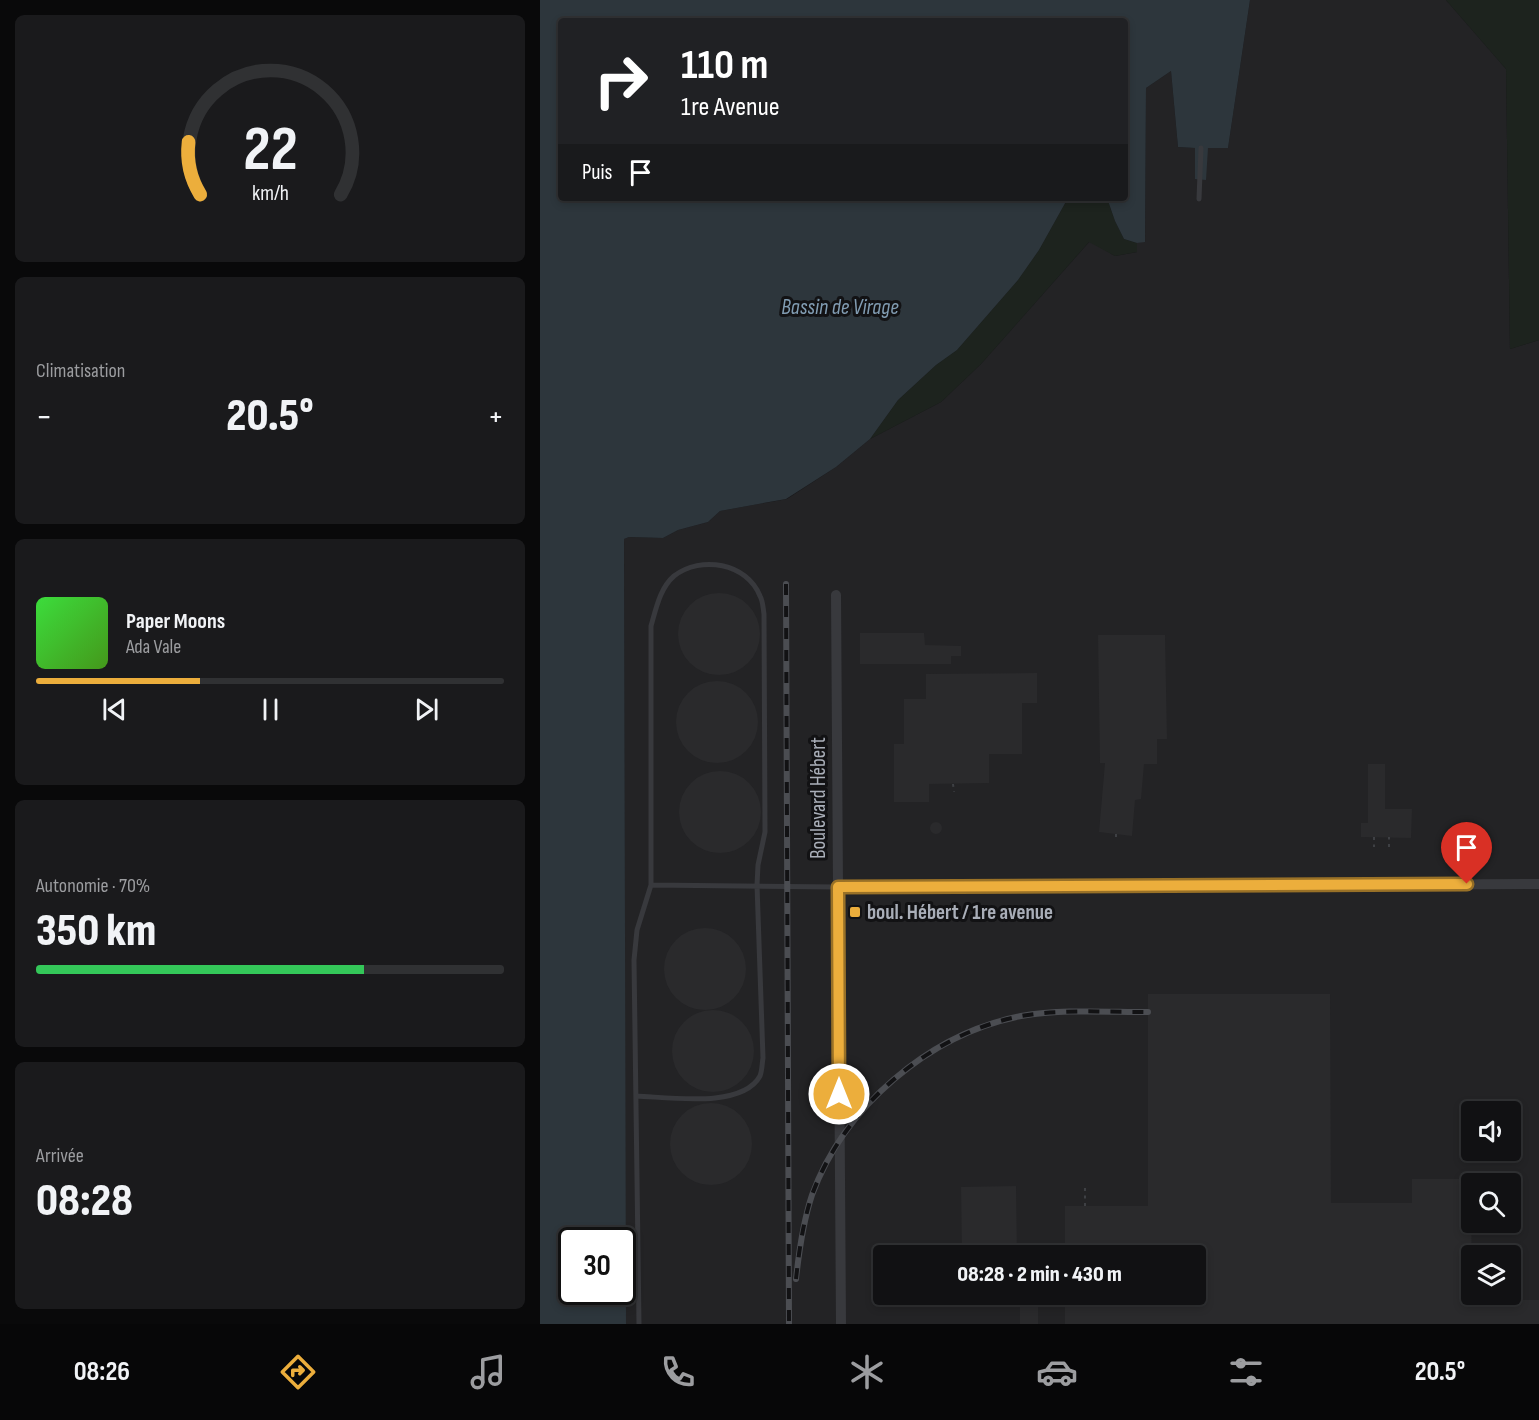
<!DOCTYPE html>
<html lang="fr">
<head>
<meta charset="utf-8">
<style>
  body { margin:0; font-family:"Sofia Sans Condensed",sans-serif; background:#1a1a1c; color:#f1f3f6; height:100vh; display:flex; flex-direction:column; font-size:22px; white-space:nowrap }
  * { box-sizing:border-box; margin:0 }
  p { font-size:20px; color:#9c9da0 }
  .icon { flex:none; width:33px; height:33px; fill:none; stroke:currentColor; stroke-width:2; stroke-linecap:round; stroke-linejoin:round }
  .map { position:relative; flex:1; overflow:hidden }
  .sheet { display:flex; flex-direction:column; gap:15px; padding:15px; background:#09090a; width:540px }
  .sheet>* { flex:none }
  .guide { position:absolute; left:18px; top:18px; width:570px; height:183px; border-radius:6px; box-shadow:0 3px 9px #0003,0 0 0 2px #303133; background:#202124; color:#fff; overflow:hidden }
  .fabs { position:absolute; left:921px; top:1101px; display:grid; gap:12px }
  .fabs a { display:grid; place-items:center; width:60px; height:60px; border-radius:6px; background:#111113; box-shadow:0 3px 9px #0003,0 0 0 2px #303133; font-size:30px }
  .speed { position:absolute; left:18px; top:1227px; display:flex; gap:12px; font-size:30px; font-weight:700; text-align:center }
  .speed>* { display:grid; place-content:center; width:78px; height:78px; border-radius:50%; background:#111113; box-shadow:0 3px 9px #0003,0 0 0 2px #303133; line-height:1 }
  .speed .limit { border:3px solid #111; border-radius:9px; background:#fff; color:#111 }
  .pin { position:absolute; display:grid; place-items:center; width:51px; height:51px; color:#fff; margin:-62px -26px; border-radius:50% 50% 50% 0; rotate:-45deg; box-shadow:0 0 6px #0007 }
  .pin .icon { rotate:45deg }
  .me { position:absolute; width:66px; margin:-33px; rotate:0deg; stroke-linejoin:round; filter:drop-shadow(0 0 4px #0008) }
  .turn { display:flex; align-items:center; gap:21px; height:126px; padding:0 24px; font-size:27px }
  .turn .icon { width:78px; height:78px; stroke-width:2.5 }
  .turn b { display:block; font-size:42px; line-height:51px }
  .then { display:flex; align-items:center; height:57px; padding:0 24px; background:#0003; gap:12px; font-size:22px }
  .big { font-size:45px; font-weight:800; line-height:1.1 }
  .sheet .widget { flex:1; display:flex; flex-direction:column; justify-content:center; gap:9px; min-width:0; padding:0 21px; border-radius:9px; background:#1a1a1c }
  .sheet .dial { align-items:center; gap:0 }
  .dial svg { height:156px; overflow:visible; fill:none; stroke:#303133; stroke-width:7; stroke-linecap:round; text-anchor:middle }
  .dial text { fill:#f1f3f6; stroke:none }
  .song { display:flex; align-items:center; gap:18px }
  .cover { width:72px; height:72px; border-radius:9px; background:linear-gradient(135deg,hsl(120 70% 55%),hsl(100 70% 35%)) }
  .played { height:6px; border-radius:3px; background:linear-gradient(90deg,#ecae3c 35%,#303133 35%) }
  .keys { display:flex; justify-content:space-around; direction:ltr }
  .heat { display:flex; justify-content:space-between; align-items:center; font-size:33px; direction:ltr }
  .charge { height:9px; border-radius:4px; background:linear-gradient(90deg,#34c759 70%,#303133 0) }
  .trip { position:absolute; left:333px; top:1245px; width:333px; height:60px; border-radius:6px; background:#111113; box-shadow:0 3px 9px #0003,0 0 0 2px #303133; font-weight:800; line-height:60px; text-align:center }
  .tab-bar { display:flex; height:96px; justify-content:space-around; align-items:center; background:#070708; color:#9c9da0 }
  .tab-bar .icon { width:42px; height:42px }
  .tab-bar .on { color:#ecae3c }
  .tab-bar b { font-size:27px; color:#f1f3f6 }
  main { display:flex; flex:1; min-height:0 }
  .map>svg:first-child { display:block }
  .built { fill:#232325; fill-rule:evenodd }
  .green { fill:#1d231e }
  .water { fill:#2d363c; fill-rule:evenodd }
  .building { fill:#2a2a2c }
  .lines { fill:none; stroke-linecap:round; stroke-linejoin:round }
  .path { stroke:#3e4044; stroke-width:2; stroke-dasharray:3 4.5; stroke-linecap:butt }
  .lane { stroke:#38393d; stroke-width:5 }
  .street { stroke:#38393d; stroke-width:10 }
  .rail-casing { stroke:#4b4d52; stroke-width:6 }
  .rail { stroke:#121214; stroke-width:4; stroke-dasharray:11; stroke-linecap:butt }
  .route-casing { stroke:#997127; stroke-width:15 }
  .route { stroke:#ecae3c; stroke-width:10 }
  .poi-dot { fill:#ecae3c; stroke:#121214; stroke-width:2 }
  .labels { text-anchor:middle; dominant-baseline:central; stroke-width:6; stroke-linejoin:round; paint-order:stroke }
  .street-label { font-size:21px; fill:#a9aeb8; stroke:#121214 }
  .poi-label { font-size:21px; font-weight:bold; fill:#a9aeb8; stroke:#121214; text-anchor:start }
  .water-label { font-size:22px; font-style:italic; fill:#819cb2; stroke:#121214 }
</style>
</head>
<body>
<main>
<section class="sheet">
<div class="widget dial"><svg viewBox="0 0 100 80">
<path d="M14 69A42 42 0 1 1 86 69"/>
<path d="M14 69A42 42 0 0 1 8 42" stroke="#ecae3c"/>
<text x="50" y="56" font-size="32" font-weight="700">22</text>
<text x="50" y="72" font-size="11">km/h</text>
</svg></div>
<div class="widget"><p>Climatisation</p>
<div class="heat"><a>−</a><b class="big">20.5°</b><a>+</a></div>
</div>
<div class="widget">
<div class="song"><i class="cover"></i><div><b>Paper Moons</b><p>Ada Vale</p></div></div>
<div class="played"></div>
<div class="keys"><svg class="icon" aria-label="previous" viewBox="0 0 24 24"><path d="M18 5L8 12l10 7zM5 5v14"/></svg><svg class="icon" aria-label="pause" viewBox="0 0 24 24"><path d="M8 5v14M16 5v14"/></svg><svg class="icon" aria-label="next" viewBox="0 0 24 24"><path d="M6 5l10 7-10 7zM19 5v14"/></svg></div>
</div>
<div class="widget"><p>Autonomie · 70%</p><b class="big">350 km</b><div class="charge"></div></div>
<div class="widget"><p>Arrivée</p><b class="big">08:28</b></div>
</section>
<div class="map">
<svg width="999" height="1324" viewBox="0 0 999 1324">
  <rect width="100%" height="100%" fill="#171719"/>
  <path class="built" d="M710,0H906L966,69L970,349L999,340V1324H85L84,539L89,537L123,538L138,530L168,522L180,511L247,499L296,467L330,439L401,402L441,364L550,241L575,256L597,252V243L605,241L606,88L631,71L638,147L655,148V179L668,148H688ZM932,1112H970V1150H932ZM932,1184H970V1222H932ZM344,1256H656V1294H344ZM932,1256H970V1294H932Z"/>
  <path class="green" d="M906,0H999V340L970,349L966,69Z
    M528,198H567L575,221L584,239L597,243V252L575,256L549,242L441,364L401,402L330,439L358,400L396,365L417,350L478,280L499,250Z"/>
  <path class="water" d="M0,0H710L688,148H668L666,180L655,179V148L638,147L631,71L606,88L605,242L597,243L584,239L575,221L567,198H585V21H21V198H528L499,250L478,280L417,350L396,365L358,400L330,439L296,467L246,499L180,511L168,522L138,530L123,538L89,537L84,539L86,1324H0ZM32,1240H82V1292H32Z"/>
  <path class="building" d="M138 634a41 41 0 1 1 82 0a41 41 0 1 1-82 0Z
    M320,633H384L385,645L421,646V656H411V664H320Z
    M558,635H625L627,739H617V764H604L601,799L595,800L592,836L559,832L565,763H560Z
    M497,673V703H482V754H449V783L389,784V802H354V744H364V699H386V674Z
    M136 722a41 41 0 1 1 82 0a41 41 0 1 1-82 0Z
    M828,764H845V809H872L871,838L821,837V823H828Z
    M139 812a41 41 0 1 1 82 0a41 41 0 1 1-82 0Z
    M390 828a6 6 0 1 1 12 0a6 6 0 1 1-12 0Z
    M124 969a41 41 0 1 1 82 0a41 41 0 1 1-82 0Z
    M608,994H790L791,1203H872V1179H931L932,1300H999V1324H525V1294H656V1256H525V1206H608Z
    M132 1051a41 41 0 1 1 82 0a41 41 0 1 1-82 0Z
    M130 1144a41 41 0 1 1 82 0a41 41 0 1 1-82 0Z
    M476,1186L477,1256H422L421,1187Z
    M406,1294H432V1301H420V1297H406Z
    M480,1294H498V1324H480Z"/>
  <g class="lines">
    <path class="path" d="M413,784L414,792
      M576,837V834
      M834,837V847
      M849,847V837
      M944,1171V1184
      M545,1188V1206
      M931,1193H932"/>
    <path class="lane" d="M659,199L661,148
      M111,885L298,887
      M96,1096C128,1097 202,1109 220,1076C222,1071 222,1064 223,1058L217,885L218,865L225,832L224,614C223,608 223,601 220,596C207,563 161,555 134,576C120,588 116,609 111,626V885L97,930L94,960L99,1324"/>
    <path class="street" d="M296,595L301,1324
      M298,887L999,884"/>
    <g class="rail-casing">
      <path id="rail" d="M246,584L249,1324
        M256,1279C259,1251 263,1222 272,1195C304,1107 389,1034 481,1016C522,1009 566,1012 608,1012"/>
    </g>
    <use href="#rail" class="rail"/>
  </g>
  <g class="lines">
    <g class="route-casing">
      <path id="route" d="M299,1094L298,887L927,884"/>
    </g>
    <use href="#route" class="route"/>
  </g>
  <rect class="poi-dot" x="309" y="906" width="12" height="12" rx="3"/>
  <g class="labels">
    <g class="street-label">
      <text transform="translate(278 798) rotate(-90)">Boulevard Hébert</text>
    </g>
    <g class="poi-label">
      <text x="327" y="912">boul. Hébert / 1re avenue</text>
    </g>
    <g class="water-label">
      <text x="300" y="307">Bassin de Virage</text>
    </g>
  </g>
</svg>
<div class="fabs">
<a><svg class="icon" aria-label="sound" viewBox="0 0 24 24"><path d="M4 9h4l5-4v14l-5-4H4zM17 9q2 3 0 6"/></svg></a>
<a><svg class="icon" aria-label="search" viewBox="0 0 24 24"><circle cx="10" cy="10" r="6"/><path d="M15 15l6 6"/></svg></a>
<a><svg class="icon" aria-label="layers" viewBox="0 0 24 24"><path d="M12 4l9 5-9 5-9-5zM3 14l9 5 9-5"/></svg></a>
</div>
<div class="speed"><div class="limit">30</div></div>
<div class="pin" style="left:927px;top:884px;background:#d93025"><svg class="icon" aria-label="arrive" viewBox="0 0 24 24"><path d="M6 21V4h12l-3 4 3 4H6"/></svg></div>
<svg class="me" style="left:299px;top:1094px" viewBox="-20 -20 40 40"><circle r="17" fill="#ecae3c" stroke="#fff" stroke-width="3"/><path d="M0-11L8 9 0 5-8 9z" fill="#fff"/></svg>
<div class="trip">08:28 · 2 min · 430 m</div>
<div class="guide">
<div class="turn"><svg class="icon" aria-label="right" viewBox="0 0 24 24"><path d="M7 20v-9h11M14 6l5 5-5 5"/></svg><div><b>110 m</b>1re Avenue</div></div>
<div class="then">Puis<svg class="icon" aria-label="arrive" viewBox="0 0 24 24"><path d="M6 21V4h12l-3 4 3 4H6"/></svg></div>
</div>
</div>
</main>
<nav class="tab-bar">
<b>08:26</b>
<svg class="icon on" aria-label="directions" viewBox="0 0 24 24"><path d="M12 3l9 9-9 9-9-9zM9 14v-3h6M13 9l2 2-2 2"/></svg>
<svg class="icon" aria-label="music" viewBox="0 0 24 24"><path d="M9 18V5l10-2v13"/><circle cx="6" cy="18" r="3"/><circle cx="16" cy="16" r="3"/></svg>
<svg class="icon" aria-label="phone" viewBox="0 0 24 24"><path d="M5 4h4l2 5-3 2q2 4 5 5l2-3 5 2v4C11 20 4 13 5 4z"/></svg>
<svg class="icon" aria-label="climate" viewBox="0 0 24 24"><path d="M12 3v18M4 7l16 10M4 17L20 7"/></svg>
<svg class="icon" aria-label="car" viewBox="0 0 24 24"><path d="M5 17H2v-5l4-1 3-4h7l3 4 3 1v5h-3M9 17h6M6 11h13"/><circle cx="7" cy="17" r="2"/><circle cx="17" cy="17" r="2"/></svg>
<svg class="icon" aria-label="filters" viewBox="0 0 24 24"><path d="M4 7h16M4 17h16"/><circle cx="9" cy="7" r="2"/><circle cx="15" cy="17" r="2"/></svg>
<b>20.5°</b>
</nav>
</body>
</html>
